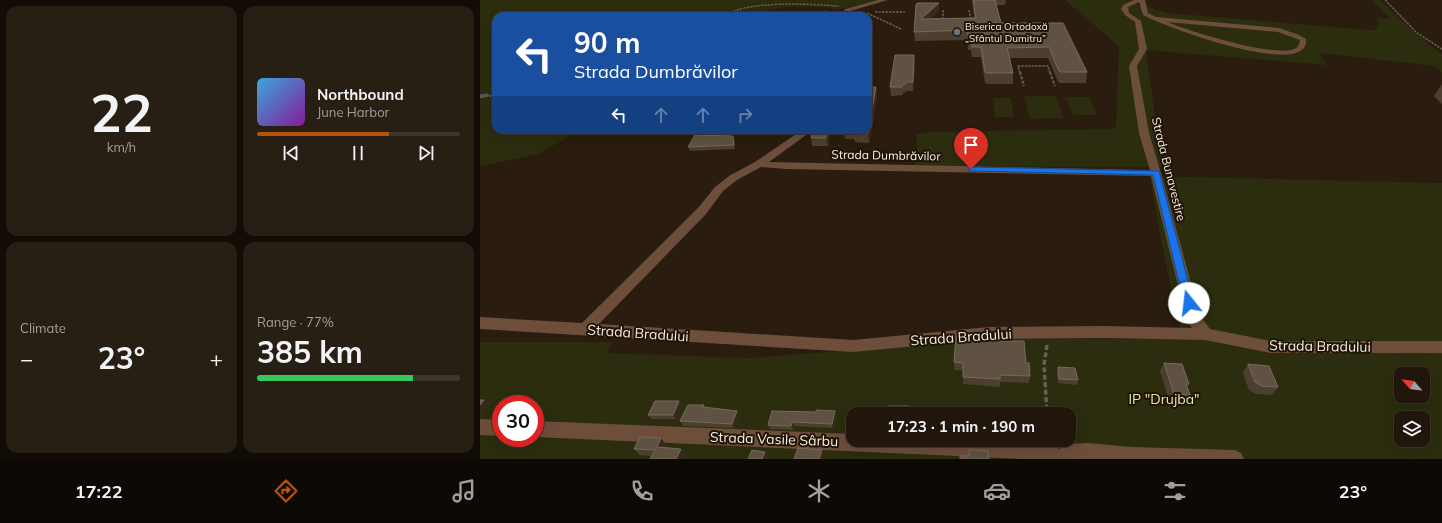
<!DOCTYPE html>
<html lang="en">
<head>
<meta charset="utf-8">
<style>
  body { margin:0; font-family:Mulish,sans-serif; background:#281f14; color:#f1f3f6; height:100vh; display:flex; flex-direction:column; font-size:15px; white-space:nowrap }
  * { box-sizing:border-box; margin:0 }
  p { font-size:13px; color:#a29f9d }
  .icon { flex:none; width:22px; height:22px; fill:none; stroke:currentColor; stroke-width:2; stroke-linecap:round; stroke-linejoin:round }
  .map { position:relative; flex:1; overflow:hidden }
  .details { display:flex; flex-direction:column; gap:6px; padding:6px; background:#120c06; width:480px }
  .details>* { flex:none }
  .hud { position:absolute; left:12px; top:12px; width:380px; height:122px; border-radius:12px; box-shadow:0 4px 16px #0002,0 0 0 1px #3d352c; background:#1a4fa0; color:#fff; overflow:hidden }
  .needle { width:26px; rotate:298deg }
  .fabs { position:absolute; left:914px; top:367px; display:grid; gap:8px }
  .fabs a { display:grid; place-items:center; width:36px; height:36px; border-radius:8px; background:#20160b; box-shadow:0 4px 16px #0002,0 0 0 1px #3d352c; font-size:20px }
  .speed { position:absolute; left:12px; top:395px; display:flex; gap:8px; font-size:20px; font-weight:700; text-align:center }
  .speed>* { display:grid; place-content:center; width:52px; height:52px; border-radius:50%; background:#20160b; box-shadow:0 4px 16px #0002,0 0 0 1px #3d352c; line-height:1 }
  .speed .limit { border:6px solid #d22; background:#fff; color:#111 }
  .pin { position:absolute; display:grid; place-items:center; width:34px; height:34px; color:#fff; margin:-41px -17px; border-radius:50% 50% 50% 0; rotate:-45deg; box-shadow:0 0 4px #0007 }
  .pin .icon { rotate:45deg }
  .me { position:absolute; width:44px; margin:-22px; rotate:344deg; stroke-linejoin:round; filter:drop-shadow(0 0 3px #0008) }
  .turn { display:flex; align-items:center; gap:14px; height:84px; padding:0 16px; font-size:18px }
  .turn .icon { width:52px; height:52px; stroke-width:2.5 }
  .turn b { display:block; font-size:28px; line-height:34px }
  .lanes { display:flex; align-items:center; height:38px; padding:0 16px; background:#0003; justify-content:center; gap:20px; direction:ltr }
  .lanes .off { opacity:.35 }
  .big { font-size:30px; font-weight:700; line-height:1.1 }
  .details .widget { flex:1; display:flex; flex-direction:column; justify-content:center; gap:6px; min-width:0; padding:0 14px; border-radius:12px; background:#281f14 }
  .details .dial { align-items:center; gap:0 }
  .dial b { font-size:52px; line-height:1 }
  .song { display:flex; align-items:center; gap:12px }
  .cover { width:48px; height:48px; border-radius:6px; background:linear-gradient(135deg,hsl(200 70% 55%),hsl(290 70% 35%)) }
  .played { height:4px; border-radius:2px; background:linear-gradient(90deg,#b45309 65%,#3d352c 65%) }
  .keys { display:flex; justify-content:space-around; direction:ltr }
  .heat { display:flex; justify-content:space-between; align-items:center; font-size:22px; direction:ltr }
  .charge { height:6px; border-radius:3px; background:linear-gradient(90deg,#34c759 77%,#3d352c 0) }
  .details .tiles { flex:1; display:grid; gap:6px; grid-template-columns:repeat(2,1fr) }
  .trip { position:absolute; left:366px; top:407px; width:230px; height:40px; border-radius:12px; background:#20160b; box-shadow:0 4px 16px #0002,0 0 0 1px #3d352c; font-weight:700; line-height:40px; text-align:center }
  .tab-bar { display:flex; height:64px; justify-content:space-around; align-items:center; background:#0d0904; color:#a29f9d }
  .tab-bar .icon { width:28px; height:28px }
  .tab-bar .current { color:#b45309 }
  .tab-bar b { font-size:18px; color:#f1f3f6 }
  main { display:flex; flex:1; min-height:0 }
  .map>svg:first-child { display:block }
  .green { fill:#2b2d0e; fill-rule:evenodd }
  .lines { fill:none; stroke-linecap:round; stroke-linejoin:round }
  .stream { stroke:#4a525e; stroke-width:3.5 }
  .path-far2 { stroke:#695e51; stroke-width:1.5; stroke-dasharray:2.5 1; stroke-linecap:butt }
  .path-far1 { stroke:#695e51; stroke-width:2; stroke-dasharray:3 1.5; stroke-linecap:butt }
  .path { stroke:#695e51; stroke-width:3.5; stroke-dasharray:5 2.5; stroke-linecap:butt }
  .minor { fill:#6c4e3b; fill-rule:evenodd }
  .wall { fill:#4d3f30 }
  .shaded-wall { fill:#372a1b }
  .building { fill:#5f5243; stroke:#766a5c }
  .route { fill:#1a73e8; stroke:#114b97 }
  .worship-dot { fill:#6b7280; stroke:#201406; stroke-width:1.5 }
  .labels { text-anchor:middle; dominant-baseline:central; stroke-width:4; stroke-linejoin:round; paint-order:stroke }
  .far-poi-label { font-size:10px; fill:#f5ece2; stroke:#201406; text-anchor:start }
  .street-label { font-size:12px; fill:#f5ece2; stroke:#201406 }
  .near-street-label { font-size:14px; fill:#f5ece2; stroke:#201406 }
  .near-park-label { font-size:14px; fill:#e4eaaa; stroke:#201406 }
</style>
</head>
<body>
<main>
<section class="details">
<div class="tiles">
<div class="widget dial"><b>22</b><p>km/h</p></div>
<div class="widget">
<div class="song"><i class="cover"></i><div><b>Northbound</b><p>June Harbor</p></div></div>
<div class="played"></div>
<div class="keys"><svg class="icon" aria-label="previous" viewBox="0 0 24 24"><path d="M18 5L8 12l10 7zM5 5v14"/></svg><svg class="icon" aria-label="pause" viewBox="0 0 24 24"><path d="M8 5v14M16 5v14"/></svg><svg class="icon" aria-label="next" viewBox="0 0 24 24"><path d="M6 5l10 7-10 7zM19 5v14"/></svg></div>
</div>
<div class="widget"><p>Climate</p>
<div class="heat"><a>−</a><b class="big">23°</b><a>+</a></div>
</div>
<div class="widget"><p>Range · 77%</p><b class="big">385 km</b><div class="charge"></div></div>
</div>
</section>
<div class="map">
<svg width="962" height="459" viewBox="0 0 962 459">
  <rect width="100%" height="100%" fill="#2a1d0f"/>
  <path class="green" d="M0,0H400L356,10L350,7H308L255,16H16V130H99L59,154L0,166Z
    M585,0H658V5L665,6L687,13L889,30H895L899,23L895,18L911,19L892,0H901L921,21L962,55V73L955,66L839,53L847,65L666,50L682,167L434,166L437,149L436,134L450,132L632,129L636,127L639,47C621,30 603,16 585,0Z
    M544,96H576L584,118L550,119Z
    M586,97H609L617,115H593Z
    M513,98H531L534,117H515Z
    M670,176L962,183V459H0V342H133L126,353L267,358L527,339H708L700,328L682,245ZM921,374H943V396H921ZM21,404H55V438H21ZM373,414H589V440H373ZM921,418H943V440H921Z"/>
  <g class="lines">
    <path class="stream" d="M0,96L7,95"/>
    <path class="path-far2" d="M905,0L937,33L962,49
      M463,10V22
      M489,10L491,20
      M395,12H425
      M387,13L421,29
      M244,16C268,0 329,4 359,6
      M540,73L538,66H568L570,73"/>
    <path class="path-far1" d="M540,72L544,86
      M570,72L575,86
      M0,97L16,95"/>
    <path class="path" d="M567,345L564,365L567,414"/>
    <path class="minor" d="M398,0H408L370,11L367,16H361L365,9Z
      M654,0H665L668,13L676,17L799,28L819,35L826,39C830,81 682,26 663,15L659,2L648,7L649,13L661,21L667,49L657,66L669,133L681,173L720,316L730,329L791,341H962V353H791L725,340L625,338L509,339L373,352L0,329V317L102,323L218,208L235,187L249,176L275,162L322,130H333L289,162L670,170L659,133L649,66L659,49L655,22L645,15L641,9L643,5ZM687,22L798,32L820,40C819,46 817,49 811,50C786,55 712,32 687,22ZM281,167L306,169L671,176L706,318L712,328L625,326L509,327L373,340L119,324L226,214L243,191L257,180Z
      M0,419L21,420V436L0,435Z
      M55,421L373,434V440L541,441L569,444L579,449L589,444L608,443L652,447L755,450L761,453L764,459H544L55,437Z"/>
  </g>
  <path class="wall" d="M492,0H526L525,5H516L521,23H583L607,72L606,83H580L578,82L568,58H530L533,73V84H507L505,83L501,57H492L491,50H488L487,40L435,41L434,32L459,12L452,18H494Z
    M434,55L435,63L433,91H426V92L423,93V95L411,96L410,87Z
    M962,84V104L954,96Z
    M396,87L397,97L389,143L375,142L374,139H365L364,130H388Z
    M293,130H307V131L293,132Z
    M333,130H350V132L348,146H332L331,138Z
    M255,140V149L210,151L208,147Z
    M520,341L546,363L550,376L549,383L520,382V387L483,384V370H474V362Z
    M684,363L709,384L707,388L710,395L705,403H690L680,371Z
    M768,364L798,387L792,395L776,394L769,390L763,373Z
    M578,367L598,380L597,385L578,383L577,371Z
    M199,401L202,405L196,419H171L168,415Z
    M226,408L260,415L254,428L203,426L200,421Z
    M356,416L353,428L314,426L313,430L290,429L288,425Z
    M181,438L185,444L184,447L201,449L206,455L204,459H170L172,456L159,455L154,449Z"/>
  <path class="shaded-wall" d="M459,3V12L441,28V19Z
    M434,55L435,63L433,91V82Z
    M396,87L397,97L389,143L388,133Z
    M348,130H350V132L348,146L346,138Z
    M253,136L255,140V149L254,145Z
    M4,400L8,404L0,415V405Z
    M199,401L202,405L196,419L193,415Z
    M257,411L260,415L254,428L252,424Z
    M355,411L356,416L353,428L352,424Z
    M312,422L314,426L313,430L311,426Z
    M181,438L185,444L181,453L177,447Z
    M201,449L206,455L204,459H196Z
    M342,450L344,457V459H339Z
    M285,452L287,456L286,459H282Z"/>
  <path class="building" d="M493,0H515L521,23H583L607,72H581L579,71L569,47L527,48L533,73H507L505,72L501,47H492L491,40H489L487,30L434,32L436,5L437,3H459L441,19L496,18Z
    M345,11L354,14L353,16H331Z
    M415,55H434L433,82H426L425,84H423L422,87H410Z
    M388,87H396L388,133L373,132L374,130H388Z
    M333,130H348L346,138H331Z
    M215,135L253,136L254,145L208,147Z
    M520,333V341H544L546,363H549L550,376L520,375V379L483,377V363L474,362L476,336Z
    M684,363L702,364L709,384H706L710,395L694,394Z
    M768,364L789,366L798,387L782,386L775,382Z
    M578,367L595,368L598,380L579,379Z
    M0,400H4L0,405Z
    M175,401H199L193,415H168Z
    M208,405H224L223,407L257,411L252,424L200,421Z
    M409,406H429L428,414H408Z
    M336,410L355,411L352,424L312,422L311,426L288,425L292,411L336,412Z
    M160,437L181,438L177,447L201,449L196,459H170L175,450L154,449Z
    M318,448L342,450L339,459H314Z
    M272,450L285,452L282,459H268Z
    M489,450L508,451V457H509V459H480V456H489Z"/>
  <path class="route" d="M491,167L679,171L714,303L713,305H705L704,303L673,175L489,171V168Z"/>
  <circle class="worship-dot" cx="477" cy="32" r="4"/>
  <g class="labels">
    <g class="far-poi-label">
      <text x="485" y="26">Biserica Ortodoxă<tspan x="485" dy="12">„Sfântul Dumitru”</tspan></text>
    </g>
    <g class="street-label">
      <text transform="translate(406 155) rotate(1)">Strada Dumbrăvilor</text>
      <text transform="translate(689 169) rotate(76)">Strada Bunavestire</text>
    </g>
    <g class="near-street-label">
      <text transform="translate(158 333) rotate(4)">Strada Bradului</text>
      <text transform="translate(481 337) rotate(-4)">Strada Bradului</text>
      <text transform="translate(840 346) rotate(1)">Strada Bradului</text>
      <text transform="translate(294 439) rotate(2)">Strada Vasile Sârbu</text>
    </g>
    <g class="near-park-label">
      <text x="684" y="399">IP "Drujba"</text>
    </g>
  </g>
</svg>
<div class="fabs">
<a><svg class="needle" viewBox="-14 -14 28 28"><path d="M0-13l5 13h-10z" fill="#e53935"/><path d="M0 13l5-13h-10z" fill="#a29f9d"/></svg></a>
<a><svg class="icon" aria-label="layers" viewBox="0 0 24 24"><path d="M12 4l9 5-9 5-9-5zM3 14l9 5 9-5"/></svg></a>
</div>
<div class="speed"><div class="limit">30</div></div>
<div class="pin" style="left:491px;top:169px;background:#d93025"><svg class="icon" aria-label="arrive" viewBox="0 0 24 24"><path d="M6 21V4h12l-3 4 3 4H6"/></svg></div>
<svg class="me" style="left:709px;top:303px" viewBox="-20 -20 40 40"><circle r="19" fill="#fff"/><path d="M0-13L10 11 0 6-10 11z" fill="#1a73e8"/></svg>
<div class="trip">17:23 · 1 min · 190 m</div>
<div class="hud">
<div class="turn"><svg class="icon" aria-label="left" viewBox="0 0 24 24"><path d="M17 20v-9H6M10 6l-5 5 5 5"/></svg><div><b>90 m</b>Strada Dumbrăvilor</div></div>
<div class="lanes"><svg class="icon" aria-label="left" viewBox="0 0 24 24"><path d="M17 20v-9H6M10 6l-5 5 5 5"/></svg><svg class="icon off" aria-label="ahead" viewBox="0 0 24 24"><path d="M12 20V5M6 11l6-6 6 6"/></svg><svg class="icon off" aria-label="ahead" viewBox="0 0 24 24"><path d="M12 20V5M6 11l6-6 6 6"/></svg><svg class="icon off" aria-label="right" viewBox="0 0 24 24"><path d="M7 20v-9h11M14 6l5 5-5 5"/></svg></div>
</div>
</div>
</main>
<nav class="tab-bar">
<b>17:22</b>
<svg class="icon current" aria-label="directions" viewBox="0 0 24 24"><path d="M12 3l9 9-9 9-9-9zM9 14v-3h6M13 9l2 2-2 2"/></svg>
<svg class="icon" aria-label="music" viewBox="0 0 24 24"><path d="M9 18V5l10-2v13"/><circle cx="6" cy="18" r="3"/><circle cx="16" cy="16" r="3"/></svg>
<svg class="icon" aria-label="phone" viewBox="0 0 24 24"><path d="M5 4h4l2 5-3 2q2 4 5 5l2-3 5 2v4C11 20 4 13 5 4z"/></svg>
<svg class="icon" aria-label="climate" viewBox="0 0 24 24"><path d="M12 3v18M4 7l16 10M4 17L20 7"/></svg>
<svg class="icon" aria-label="car" viewBox="0 0 24 24"><path d="M5 17H2v-5l4-1 3-4h7l3 4 3 1v5h-3M9 17h6M6 11h13"/><circle cx="7" cy="17" r="2"/><circle cx="17" cy="17" r="2"/></svg>
<svg class="icon" aria-label="filters" viewBox="0 0 24 24"><path d="M4 7h16M4 17h16"/><circle cx="9" cy="7" r="2"/><circle cx="15" cy="17" r="2"/></svg>
<b>23°</b>
</nav>
</body>
</html>
